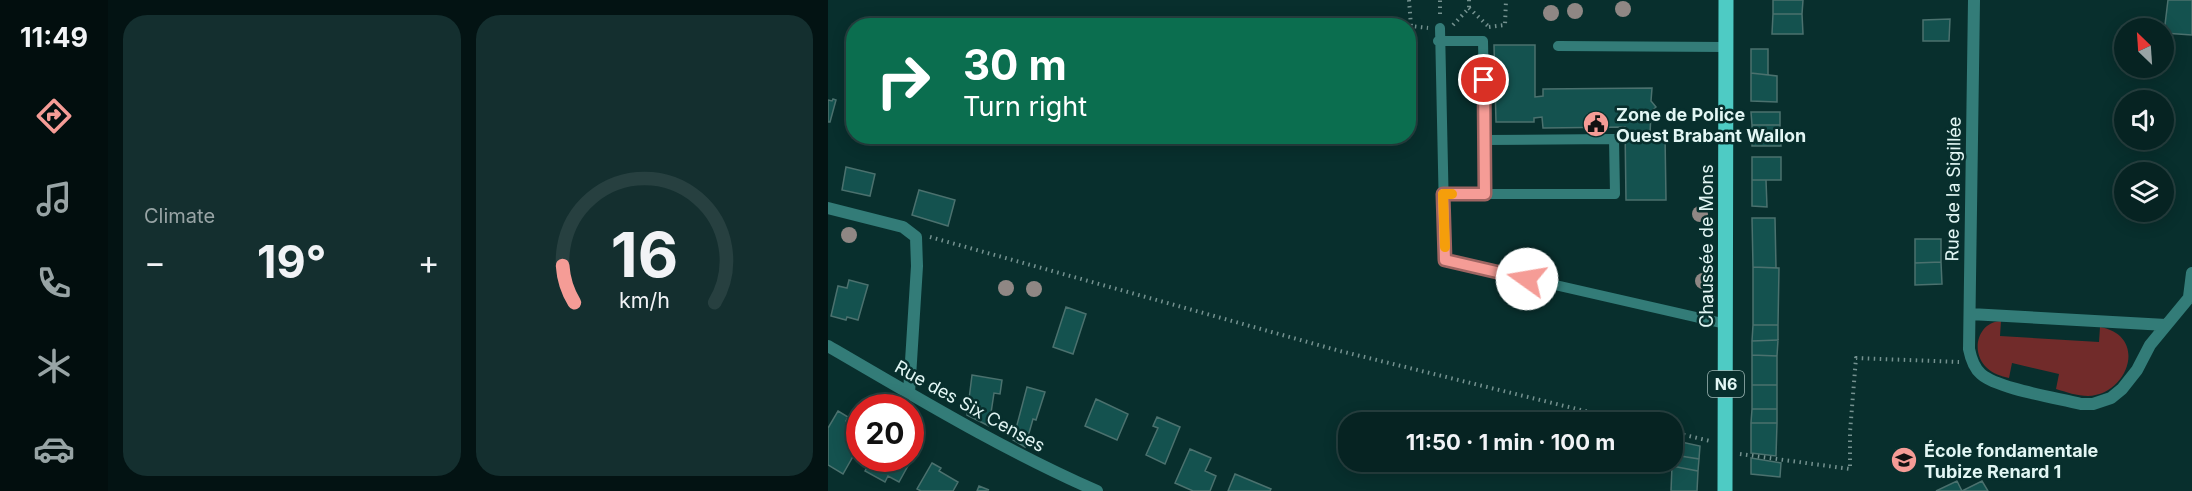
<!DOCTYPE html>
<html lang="en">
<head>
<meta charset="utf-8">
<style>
  body { margin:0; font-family:Inter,sans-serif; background:#142f2f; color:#f1f3f6; height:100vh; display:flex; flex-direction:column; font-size:22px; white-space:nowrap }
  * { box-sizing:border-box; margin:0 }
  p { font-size:20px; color:#98a4a5 }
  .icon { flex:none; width:33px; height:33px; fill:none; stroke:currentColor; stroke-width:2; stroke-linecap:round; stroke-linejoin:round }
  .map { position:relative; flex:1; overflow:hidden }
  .side { display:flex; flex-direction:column; gap:15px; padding:15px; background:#031313; width:720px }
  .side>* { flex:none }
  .banner { position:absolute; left:18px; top:18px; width:570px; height:126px; border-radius:24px; box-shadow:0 3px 15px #0003,0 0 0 2px #274040; background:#0b6e4f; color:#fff; overflow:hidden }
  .needle { width:39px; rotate:335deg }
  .tools { position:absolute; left:1286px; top:18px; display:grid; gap:12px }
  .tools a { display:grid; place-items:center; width:60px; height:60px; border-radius:50%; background:#062322; box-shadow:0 3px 15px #0003,0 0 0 2px #274040; font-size:30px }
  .speed { position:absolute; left:18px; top:394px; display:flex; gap:12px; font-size:30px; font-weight:700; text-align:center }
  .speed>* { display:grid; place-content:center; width:78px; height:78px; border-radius:50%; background:#062322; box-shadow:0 3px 15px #0003,0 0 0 2px #274040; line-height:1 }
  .speed .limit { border:9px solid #d22; background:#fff; color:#111 }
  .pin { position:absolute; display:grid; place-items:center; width:51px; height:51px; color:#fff; margin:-26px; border:3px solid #fff; border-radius:50%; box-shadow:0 2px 6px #0007 }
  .me { position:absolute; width:66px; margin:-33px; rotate:283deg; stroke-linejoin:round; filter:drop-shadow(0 0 4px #0008) }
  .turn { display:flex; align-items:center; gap:21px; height:126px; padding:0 18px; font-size:27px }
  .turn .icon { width:78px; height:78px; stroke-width:2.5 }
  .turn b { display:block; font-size:42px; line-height:51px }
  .big { font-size:45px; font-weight:700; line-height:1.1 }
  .side .tile { flex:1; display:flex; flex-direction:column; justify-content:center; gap:9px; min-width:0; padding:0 21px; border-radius:24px; background:#142f2f }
  .side .dial { align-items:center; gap:0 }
  .dial svg { height:156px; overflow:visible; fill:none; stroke:#274040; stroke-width:7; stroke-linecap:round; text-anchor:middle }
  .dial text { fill:#f1f3f6; stroke:none }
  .heat { display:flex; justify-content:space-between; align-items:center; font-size:33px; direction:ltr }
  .side .tiles { flex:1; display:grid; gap:15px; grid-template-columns:repeat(2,1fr) }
  .trip { position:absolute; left:510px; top:412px; width:345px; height:60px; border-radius:24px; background:#062322; box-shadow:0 3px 15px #0003,0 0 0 2px #274040; font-weight:700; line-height:60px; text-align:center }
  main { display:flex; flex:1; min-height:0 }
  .tabs { display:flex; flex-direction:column; width:108px; justify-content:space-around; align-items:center; background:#020e0e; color:#98a4a5 }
  .tabs .icon { width:42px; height:42px }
  .tabs .on { color:#f59c96 }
  .tabs b { font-size:27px; color:#f1f3f6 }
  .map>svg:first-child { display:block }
  .green { fill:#712b2a }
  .building { fill:#14524f; stroke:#4b716e; stroke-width:1.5 }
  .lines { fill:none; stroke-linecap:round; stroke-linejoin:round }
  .path { stroke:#759290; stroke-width:4; stroke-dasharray:1.5 4.5; stroke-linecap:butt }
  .service { stroke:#337c78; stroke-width:10 }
  .minor { stroke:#337c78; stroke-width:12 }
  .primary { stroke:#4ecbc4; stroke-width:15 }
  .tree { fill:#8f8784 }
  .route-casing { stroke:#9f6562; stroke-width:15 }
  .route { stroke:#f59c96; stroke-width:10 }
  .slow { stroke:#f59e0b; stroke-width:10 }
  .labels { text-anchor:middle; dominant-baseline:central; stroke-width:5; stroke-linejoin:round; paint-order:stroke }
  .shield { fill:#082f2d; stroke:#a1bab8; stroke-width:1.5 }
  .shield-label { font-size:16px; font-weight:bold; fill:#e2f6f4 }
  .poi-label { font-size:18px; font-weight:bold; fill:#e2f6f4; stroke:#082f2d; text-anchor:start }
  .street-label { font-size:18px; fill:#e2f6f4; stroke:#082f2d }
</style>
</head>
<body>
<main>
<nav class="tabs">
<b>11:49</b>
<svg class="icon on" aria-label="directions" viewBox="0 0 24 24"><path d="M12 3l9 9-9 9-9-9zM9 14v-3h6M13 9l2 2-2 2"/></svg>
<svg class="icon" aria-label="music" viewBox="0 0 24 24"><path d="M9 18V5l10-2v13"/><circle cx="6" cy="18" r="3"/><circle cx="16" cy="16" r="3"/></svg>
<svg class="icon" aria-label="phone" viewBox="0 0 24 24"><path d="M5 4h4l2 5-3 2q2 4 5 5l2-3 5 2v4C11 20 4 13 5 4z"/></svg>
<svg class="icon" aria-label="climate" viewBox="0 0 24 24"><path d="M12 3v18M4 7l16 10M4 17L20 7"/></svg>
<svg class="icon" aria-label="car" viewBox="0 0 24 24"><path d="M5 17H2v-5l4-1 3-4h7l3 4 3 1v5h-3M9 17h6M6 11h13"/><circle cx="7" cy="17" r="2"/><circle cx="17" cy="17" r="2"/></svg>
</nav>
<section class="side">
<div class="tiles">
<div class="tile"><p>Climate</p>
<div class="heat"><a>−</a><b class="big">19°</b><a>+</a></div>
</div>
<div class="tile dial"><svg viewBox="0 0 100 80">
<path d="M14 69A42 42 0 1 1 86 69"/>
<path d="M14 69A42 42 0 0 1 8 50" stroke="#f59c96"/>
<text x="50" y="56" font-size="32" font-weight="700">16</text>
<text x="50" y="72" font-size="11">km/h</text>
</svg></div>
</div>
</section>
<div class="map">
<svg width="1364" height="491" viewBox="0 0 1364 491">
  <rect width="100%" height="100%" fill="#082f2d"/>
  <path class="green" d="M1173,321L1172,336L1271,342L1272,327C1321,336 1300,395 1260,396C1249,396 1238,392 1228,389L1231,374L1184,363L1181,378C1173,376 1165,374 1159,368C1142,353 1149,322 1173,321Z"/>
  <path class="building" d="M945,0H975L974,14H945Z
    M1340,0H1364V35L1336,33Z
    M945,14H974L975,34H944Z
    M1122,19L1121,41H1095V20Z
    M666,45H707V97L715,96V89L824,88L823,101L828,107L823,112L822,134H837L838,200H798L797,127L715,128L714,117L706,118V122H668Z
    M923,49H940V75L923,73Z
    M923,73L949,76V102L923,101Z
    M5,99L8,100L2,122H0V100L4,101Z
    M923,112H952V125H924Z
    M924,125H952L953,146H924Z
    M924,157H953V180H924Z
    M18,167L47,174L42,196L14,190Z
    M924,180H938L939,207L924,206Z
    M91,190L127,200L120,226L84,215Z
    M924,218H947L948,268L925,267Z
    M1087,239H1113V262L1087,263Z
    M1113,262L1114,284L1087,285V263Z
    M925,267L951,268L950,325H925Z
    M21,280L40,285L30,320L19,317L18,320L3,316L10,286L19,288Z
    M238,307L258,314L245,354L225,347Z
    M925,325H950V340L924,341Z
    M950,340L949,356L924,355V341Z
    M924,355L949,356V385H924Z
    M144,375L174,380L172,394L166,393L161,426L139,415Z
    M924,385H949V409H924Z
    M199,387L217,392L208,420L205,419L197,447L185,440Z
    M268,399L300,414L289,440L257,426Z
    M924,409H949V423H923Z
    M10,411L20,417L18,421L32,429V444L15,474L0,465V428Z
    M329,417L352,427L337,464L318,455L330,428L325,426Z
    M923,423H949L948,456L923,453Z
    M844,440L872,446L871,459L846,455Z
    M362,449L383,458L377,471L388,476L382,491H365L347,483Z
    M82,450L87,453L71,482L60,476L57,482L37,471L44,459H82Z
    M846,455L871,459L870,471L844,466Z
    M923,458L953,463L952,477L923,474Z
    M104,463L113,468L111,471L130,482L125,491H93L89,489Z
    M844,466L870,471L869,491H843Z
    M407,474L443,489L442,491H400Z
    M1129,481L1134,491L1154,481L1160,491H1108Z
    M151,486L161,490L149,491Z"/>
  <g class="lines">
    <path class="path" d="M581,0L583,26L600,28
      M641,8L660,26
      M612,14V0
      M625,25L641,8V0
      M661,27L677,25L678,0
      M102,237L512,351L806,423
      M844,432L882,441
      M912,454L1022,469V432L1028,358L1131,362"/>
    <path class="service" d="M612,28L617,260L898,324
      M610,41H655L657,140L786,139L787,194H615
      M730,46L897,47
      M657,140V194"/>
    <path class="minor" d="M1146,0L1141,349C1143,359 1146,368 1153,374C1170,389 1230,398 1253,404H1265L1283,398L1294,389L1309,370L1322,345L1364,294
      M0,208L75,227L88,237L89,266L81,393
      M1361,297L1364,273
      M1142,314L1338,325
      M0,346C88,397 175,450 269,491"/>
    <path class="primary" d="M897,491L898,0"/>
  </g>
  <g class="tree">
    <circle cx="795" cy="9" r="8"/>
    <circle cx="747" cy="11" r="8"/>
    <circle cx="723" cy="13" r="8"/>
    <circle cx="872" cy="214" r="8"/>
    <circle cx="21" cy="235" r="8"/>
    <circle cx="875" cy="281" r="8"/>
    <circle cx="178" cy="288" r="8"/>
    <circle cx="206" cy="289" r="8"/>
  </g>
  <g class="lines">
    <g class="route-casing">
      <path id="route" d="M656,80L657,194H615L617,260L699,279"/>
    </g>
    <use href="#route" class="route"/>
    <path class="slow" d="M617,247L615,194H624"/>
  </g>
  <defs>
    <g id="civic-disc" transform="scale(1.35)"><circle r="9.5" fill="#f59c96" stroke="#082f2d"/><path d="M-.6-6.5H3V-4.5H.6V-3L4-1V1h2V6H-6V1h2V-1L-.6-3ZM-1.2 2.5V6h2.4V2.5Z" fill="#111"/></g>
    <g id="school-disc" transform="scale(1.35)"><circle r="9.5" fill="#f59c96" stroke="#082f2d"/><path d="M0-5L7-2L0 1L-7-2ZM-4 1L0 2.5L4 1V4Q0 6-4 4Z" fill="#111"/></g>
  </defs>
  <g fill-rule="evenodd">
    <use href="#civic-disc" x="768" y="124"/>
    <use href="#school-disc" x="1076" y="460"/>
  </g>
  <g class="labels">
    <rect class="shield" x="880" y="371" width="36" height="26" rx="4.5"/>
    <g class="shield-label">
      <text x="898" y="384">N6</text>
    </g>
    <g class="poi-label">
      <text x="788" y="114">Zone de Police<tspan x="788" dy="21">Ouest Brabant Wallon</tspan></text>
      <text x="1096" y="450">École fondamentale<tspan x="1096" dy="21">Tubize Renard 1</tspan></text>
    </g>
    <g class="street-label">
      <text transform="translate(1125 189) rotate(-89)">Rue de la Sigillée</text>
      <text transform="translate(878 246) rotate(-90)">Chaussée de Mons</text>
      <text transform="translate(142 406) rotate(29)">Rue des Six Censes</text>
    </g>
  </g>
</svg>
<div class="tools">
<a><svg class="needle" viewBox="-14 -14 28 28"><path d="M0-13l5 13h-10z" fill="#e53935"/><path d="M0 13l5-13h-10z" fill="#98a4a5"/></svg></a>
<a><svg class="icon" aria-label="sound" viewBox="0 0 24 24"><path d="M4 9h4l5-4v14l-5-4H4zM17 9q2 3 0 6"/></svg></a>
<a><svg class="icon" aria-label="layers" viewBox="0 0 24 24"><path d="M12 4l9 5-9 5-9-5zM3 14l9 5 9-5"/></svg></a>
</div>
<div class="speed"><div class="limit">20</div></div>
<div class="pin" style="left:656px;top:80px;background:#d93025"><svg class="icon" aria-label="arrive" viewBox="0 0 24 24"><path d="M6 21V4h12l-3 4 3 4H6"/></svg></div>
<svg class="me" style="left:699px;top:279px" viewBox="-20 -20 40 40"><circle r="19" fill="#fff"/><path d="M0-13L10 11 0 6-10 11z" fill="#f59c96"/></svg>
<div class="trip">11:50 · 1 min · 100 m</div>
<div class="banner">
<div class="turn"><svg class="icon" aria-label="right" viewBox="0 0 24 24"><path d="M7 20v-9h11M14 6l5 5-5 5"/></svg><div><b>30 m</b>Turn right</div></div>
</div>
</div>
</main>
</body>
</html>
